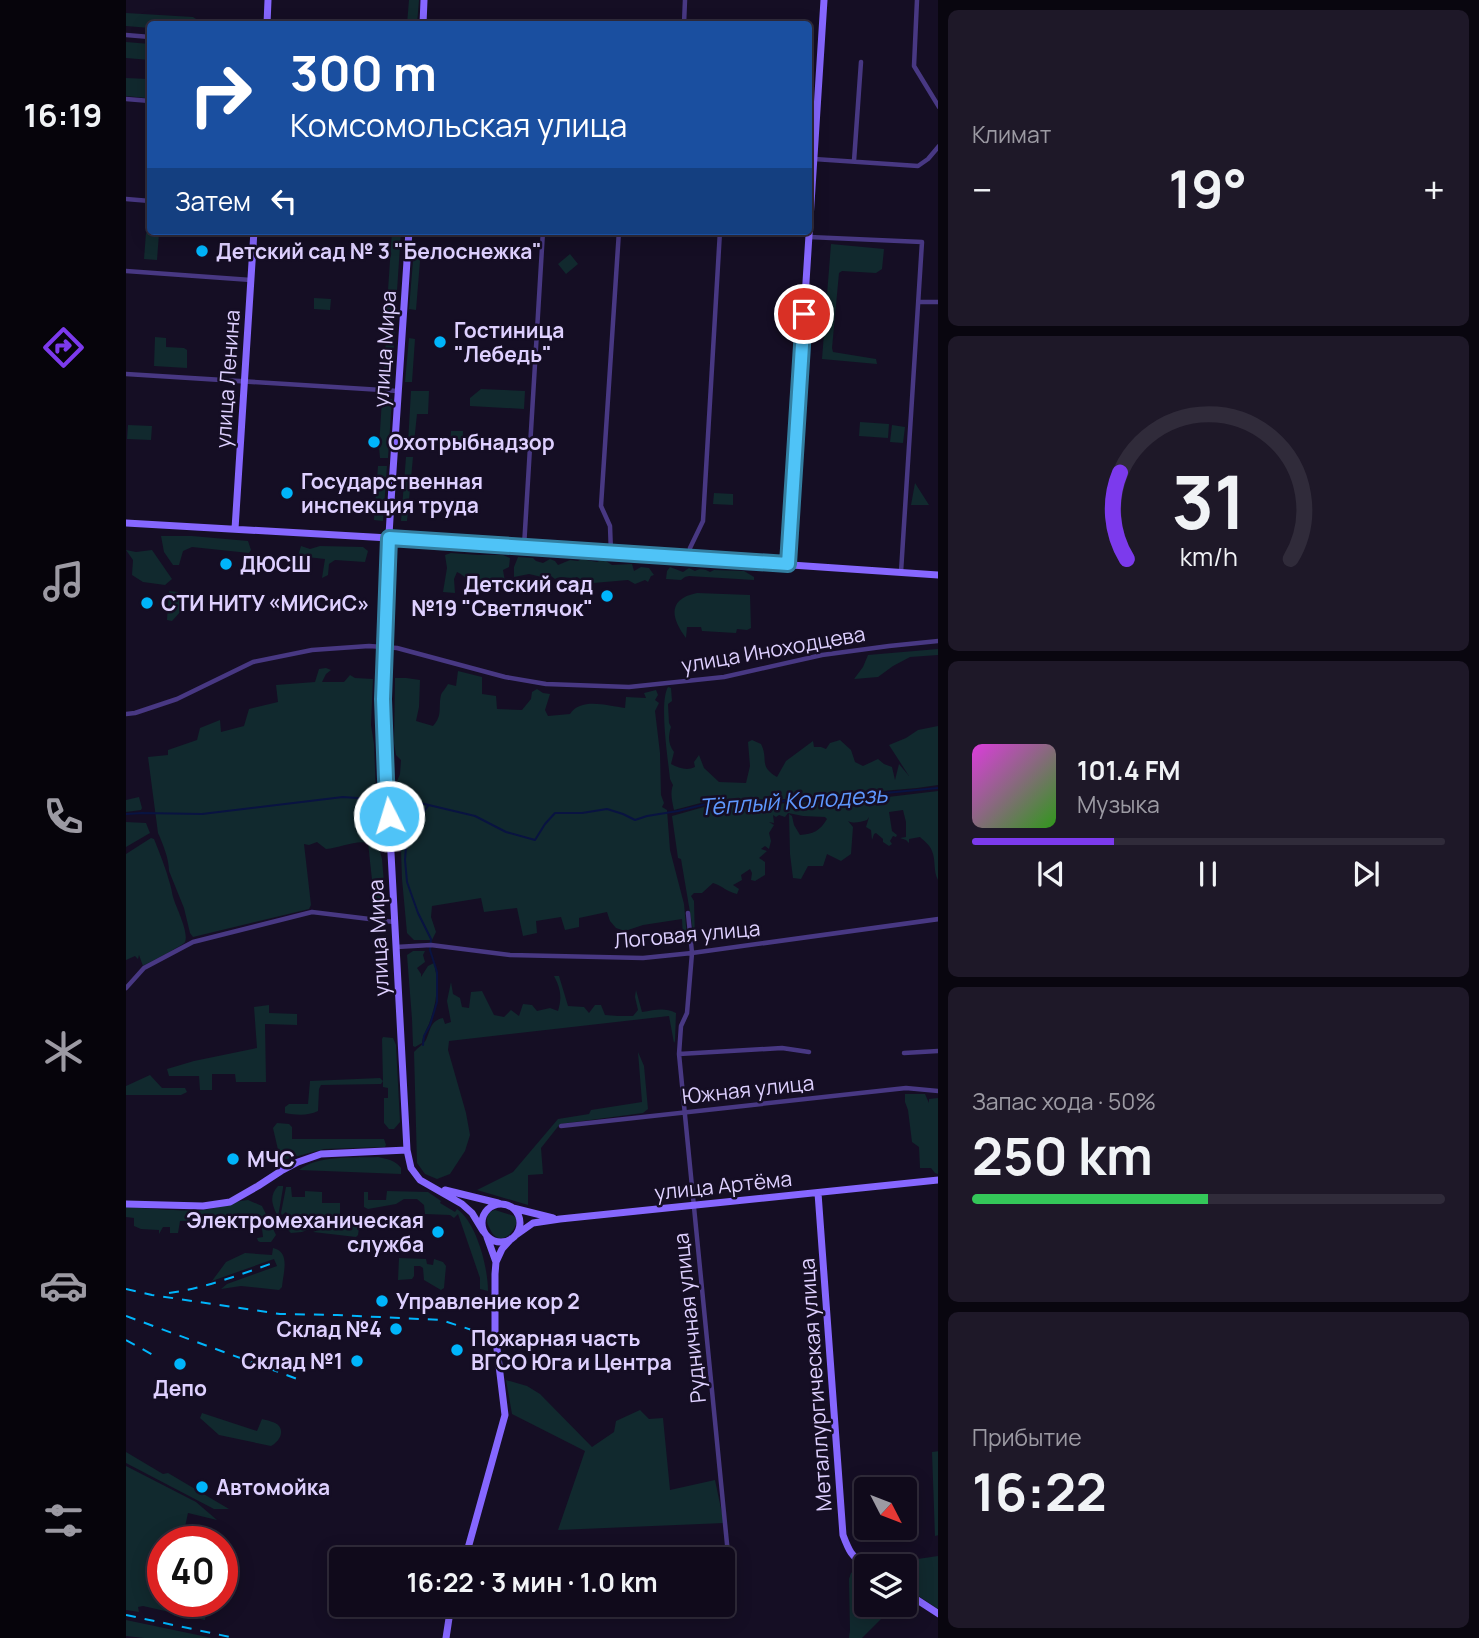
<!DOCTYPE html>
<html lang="ru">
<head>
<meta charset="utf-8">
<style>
  body { margin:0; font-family:Manrope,sans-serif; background:#1e1828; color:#f1f3f6; height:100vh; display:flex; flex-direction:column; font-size:26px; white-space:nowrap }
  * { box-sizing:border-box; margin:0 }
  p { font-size:23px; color:#9c9aa3 }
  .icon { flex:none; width:38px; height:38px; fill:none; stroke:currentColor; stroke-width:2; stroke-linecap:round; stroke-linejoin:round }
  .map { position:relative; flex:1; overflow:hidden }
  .sheet { display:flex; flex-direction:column; gap:10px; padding:10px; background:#09060f; width:541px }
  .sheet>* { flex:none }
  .banner { position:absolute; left:21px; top:21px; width:665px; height:214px; border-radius:7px; box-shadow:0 4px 18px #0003,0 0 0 2px #302b3a; background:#1a4fa0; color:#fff; overflow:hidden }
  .needle { width:46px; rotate:132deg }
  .buttons { position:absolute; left:728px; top:1477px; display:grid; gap:14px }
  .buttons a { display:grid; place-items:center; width:63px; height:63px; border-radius:7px; background:#100a1b; box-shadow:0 4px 18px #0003,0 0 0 2px #302b3a; font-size:35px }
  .speed { position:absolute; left:21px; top:1526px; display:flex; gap:14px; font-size:35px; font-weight:700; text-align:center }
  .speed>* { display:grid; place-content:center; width:91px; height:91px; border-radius:50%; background:#100a1b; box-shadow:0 4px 18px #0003,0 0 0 2px #302b3a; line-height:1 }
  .speed .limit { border:10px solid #d22; background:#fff; color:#111 }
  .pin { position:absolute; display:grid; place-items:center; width:60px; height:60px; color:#fff; margin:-30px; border:4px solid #fff; border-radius:50%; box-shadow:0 2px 7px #0007 }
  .me { position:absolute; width:77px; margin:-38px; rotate:355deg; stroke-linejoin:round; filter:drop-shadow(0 0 5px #0008) }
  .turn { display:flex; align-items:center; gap:24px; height:147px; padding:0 28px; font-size:32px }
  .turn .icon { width:91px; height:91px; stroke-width:2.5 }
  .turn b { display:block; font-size:49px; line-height:60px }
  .then { display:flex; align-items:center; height:66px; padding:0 28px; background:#0003; gap:14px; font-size:26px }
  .big { font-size:52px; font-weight:700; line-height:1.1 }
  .sheet .widget { flex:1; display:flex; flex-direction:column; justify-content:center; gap:10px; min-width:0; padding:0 24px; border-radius:10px; background:#1e1828 }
  .sheet .dial { align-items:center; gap:0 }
  .dial svg { height:182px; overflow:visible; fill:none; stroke:#302b3a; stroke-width:7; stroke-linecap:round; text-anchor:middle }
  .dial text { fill:#f1f3f6; stroke:none }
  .song { display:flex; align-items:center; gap:21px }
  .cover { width:84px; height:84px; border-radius:10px; background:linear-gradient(135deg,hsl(300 70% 55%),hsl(110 70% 35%)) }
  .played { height:7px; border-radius:4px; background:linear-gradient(90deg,#7c3aed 30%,#302b3a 30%) }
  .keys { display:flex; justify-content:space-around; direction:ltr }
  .heat { display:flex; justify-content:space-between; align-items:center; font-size:38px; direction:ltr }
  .charge { height:10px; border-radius:5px; background:linear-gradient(90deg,#34c759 50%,#302b3a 0) }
  .trip { position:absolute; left:203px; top:1547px; width:406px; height:70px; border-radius:7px; background:#100a1b; box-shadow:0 4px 18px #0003,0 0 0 2px #302b3a; font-weight:700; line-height:70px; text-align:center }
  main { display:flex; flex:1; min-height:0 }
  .dock { display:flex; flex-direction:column; width:126px; justify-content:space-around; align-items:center; background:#06040b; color:#9c9aa3 }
  .dock .icon { width:49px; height:49px }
  .dock .selected { color:#7c3aed }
  .dock b { font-size:32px; color:#f1f3f6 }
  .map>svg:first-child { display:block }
  .green { fill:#11292e }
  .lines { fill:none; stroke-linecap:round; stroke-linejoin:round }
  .stream { stroke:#091341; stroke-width:2 }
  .street { stroke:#483883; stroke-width:4.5 }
  .secondary { stroke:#8667ff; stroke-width:7 }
  .rail { stroke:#00b5fb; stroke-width:2; stroke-dasharray:10 9; stroke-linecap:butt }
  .route-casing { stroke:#337fa1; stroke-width:18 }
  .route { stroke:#4fc3f7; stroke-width:12 }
  .poi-dot { fill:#00b5fb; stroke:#150e24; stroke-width:2.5 }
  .labels { text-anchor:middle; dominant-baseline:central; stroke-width:5; stroke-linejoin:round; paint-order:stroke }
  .poi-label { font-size:21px; font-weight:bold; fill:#ded0ff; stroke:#150e24; text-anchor:start }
  .street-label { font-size:21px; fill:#ded0ff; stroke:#150e24 }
  .water-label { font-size:23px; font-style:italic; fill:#5e98ff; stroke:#150e24 }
</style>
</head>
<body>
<main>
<nav class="dock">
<b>16:19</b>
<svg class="icon selected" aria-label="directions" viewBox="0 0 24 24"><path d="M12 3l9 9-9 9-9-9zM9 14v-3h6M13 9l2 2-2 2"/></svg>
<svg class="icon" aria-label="music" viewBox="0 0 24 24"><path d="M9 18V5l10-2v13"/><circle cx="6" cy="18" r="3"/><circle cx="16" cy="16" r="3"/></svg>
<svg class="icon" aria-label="phone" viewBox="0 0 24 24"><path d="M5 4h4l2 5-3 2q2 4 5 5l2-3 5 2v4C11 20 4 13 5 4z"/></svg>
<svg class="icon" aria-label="climate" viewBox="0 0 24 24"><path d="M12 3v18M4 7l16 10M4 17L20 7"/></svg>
<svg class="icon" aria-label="car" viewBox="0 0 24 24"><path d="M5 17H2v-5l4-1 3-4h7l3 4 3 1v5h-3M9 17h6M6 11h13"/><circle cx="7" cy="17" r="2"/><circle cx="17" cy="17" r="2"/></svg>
<svg class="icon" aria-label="filters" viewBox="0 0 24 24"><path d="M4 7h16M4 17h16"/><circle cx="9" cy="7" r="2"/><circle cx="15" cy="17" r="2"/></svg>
</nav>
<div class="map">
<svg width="813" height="1638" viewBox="0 0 813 1638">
  <rect width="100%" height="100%" fill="#150e24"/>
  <path class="green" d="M283,0H293L291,24H281Z
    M0,13L67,17L70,19V24H24V28L0,26Z
    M0,42L24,44V60L0,58Z
    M0,78L22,79L20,98L0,96Z
    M266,231H275L269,321L260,320Z
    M20,233L33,234L31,260L18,259Z
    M705,244L758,249L756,269L750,273L716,271L713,273L706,348L707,352L750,359L751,364L696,359Z
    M288,249H295L290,310L283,309Z
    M444,254L452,264L440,274L432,264Z
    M188,298L205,299L204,310L188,309Z
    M261,328L269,329L265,380H257Z
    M29,337L40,338V347L58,348L61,350V368L28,366Z
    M283,338L289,339L286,382H279Z
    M355,389L399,391L398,409L344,406V398Z
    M285,391H303L302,414H291L288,443H282Z
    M256,399H266L262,458H254L253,447Z
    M734,422L763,424L762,438L733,436Z
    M2,425L26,426L25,440L1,439Z
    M766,425L779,427L777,443L764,442Z
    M325,431H337L336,450L324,449Z
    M280,457H287L281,521H275Z
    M252,466H261L257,521L248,520Z
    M789,483L803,505H785Z
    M588,493L607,494V505L587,504Z
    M35,536H66L122,541L125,550L123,553L66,547L57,551L53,565H47L38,552Z
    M175,546L184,549L194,546L237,547L242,551L239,562L209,560L203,564L202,575L196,578L199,559L172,556Z
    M0,550L10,552L26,550L46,579L39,585L17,582L6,575L7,560Z
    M325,553L352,555H377L384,558L383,567L377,570L379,582L383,583L385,588L381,589L371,581L360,584L354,589C344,586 341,576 331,572L328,579L329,593L317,592L321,568L319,555Z
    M392,557L407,558L410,561L417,563L424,559L429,561L432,565L444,560L452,561L455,559L471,562L477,559L486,565L506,564L508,571L515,567L523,568L528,575L525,576L522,582L519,580L509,584L502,580L467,583L458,579L456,580L451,577C444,580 436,575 429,579L425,576L420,578L403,574L388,577V567Z
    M544,567L557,572L563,568L569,571C573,568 580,569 584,572L588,570L618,571L628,577V580L563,576L559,577L555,580L540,579L541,571Z
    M43,591L52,592L55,603V611L46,621L41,620Z
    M571,593L624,595L625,628L621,630L611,629L610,633L576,631L575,627H561L560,638C545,618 541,599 571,593Z
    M813,649L812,655L784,657L767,666L752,677L728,679L737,667L742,655Z
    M200,668L205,670L200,674L196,682H218L224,675L229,678L247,679L245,725L248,744L251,819L248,827L254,837L252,844L256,859L258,883L257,903L260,916H253C246,892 245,867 242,843C229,840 214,848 200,849L191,842L183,845L178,844L185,905L183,909L67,937L64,933L58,908L43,871C43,859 37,844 32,833L22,757L42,755V750L71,740L74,728L94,720L95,732L118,726L123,709L152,702L150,685L189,682L193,669Z
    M332,671L356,677V694L370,696L371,709L396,710L405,699L406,692L411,689L417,693L424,694L419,710L422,716L444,714C455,697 482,706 499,708L500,697L520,698L518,693L530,690L532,695L529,700L533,703L529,711L534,753L535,795L538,803L536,807L541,810L544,850L558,904L561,937L557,938L556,919L517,925L499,931L490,928L484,921L481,912L453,918V927L439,930L435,917L410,921L411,933L397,936L391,908L358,912L355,898L306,906L305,917L310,932L306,940H288L281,933L276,879L274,822L268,800L269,786L274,774L275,760L270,755L268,743L269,678H280L294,680L293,707L290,721L307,726C317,715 312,708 315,695C316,692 320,688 322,684L330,686Z
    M542,687L545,688L546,701L542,704L543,723L545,727C542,736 542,744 548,752L545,764C553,768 561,771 569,767L568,762L573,755L578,768L593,782L620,783L624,766L622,742L626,740L635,744C643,760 632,766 651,777L660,761L687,741L688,747H695L700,749L704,743L714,740L725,750L729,762L737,766L752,759L758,764L766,767L769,780L773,764L783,776L763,745L780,738L792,730L812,726V785L791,788L686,797L669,796L661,799L586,800L548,810C546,801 544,793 547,785L544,779C542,759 533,702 542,687Z
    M812,791V880C807,871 810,860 806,851C804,845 798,841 794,837L783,839V843L780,840L774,838L780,837V822L777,810L763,812L766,831L771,835L770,837L767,836L764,841L766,844L763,846L757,842V839L750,833L748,834L746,840L745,830L740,827L743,817L741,820C734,822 728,824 722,821L727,827L725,854L715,861L701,854L697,866H682L675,879L667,878L664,854L663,814L666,816L668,825L674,835C687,834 694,831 701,819L699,817L677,816L662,813L659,817L653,815L650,817L647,815L648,823L643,822L648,825L643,833L645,841L643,849L639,846L635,849L641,851L633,858L639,862V875L629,881L625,880L626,873L624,869L615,875L616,880L607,885L613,889L611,894C601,892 597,886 587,883L576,893H568L565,896L568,901L569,942L555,859L552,858L546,816L592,803L643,804L737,800Z
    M13,797L16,808L15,810L0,812V800Z
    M0,822L20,823L24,833L0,847Z
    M25,838L28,839C34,854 40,869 44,884C46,890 46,895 48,900C51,909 63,933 59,942C58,945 24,962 17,966L13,955L12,959L9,956L0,960V854Z
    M287,951H299L297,955L299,962L291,968L295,974V977L302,966L308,963C313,983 311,1002 304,1021C301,1029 297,1035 296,1043L289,1047L287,1046L286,1019L281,955Z
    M428,976H433L442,1006L458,1007L463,1013L469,1005H475L479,1015L492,1016H507L512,1010L509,997L510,990L516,1012C529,1010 538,1007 550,1013L549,1041L548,1043L543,1016L323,1041L322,1050L340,1113L344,1135L339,1151L324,1174L311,1179L299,1174L291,1163L288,1052C292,1048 298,1043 300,1040C305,1029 304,1021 317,1018L319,1024L325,1022L321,1001L325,982L327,994L334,998L336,1007L343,1008L345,992L356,991L368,1015L378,1017L385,1010L393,1016L397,1004L406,1005L411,1011L424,1008L432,1011C436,998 435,989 428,976Z
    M143,1005V1013L171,1014V1025L139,1024L140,1082H110L109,1074H86V1090H74L73,1076H43L41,1069L68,1061L131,1048L128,1007Z
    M257,1037L267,1038L270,1045L274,1122L268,1129H263L258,1123V1098H262V1088L257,1087V1081L255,1084L195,1085L193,1089L192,1111C182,1116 170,1115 159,1113V1107L163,1104H182L184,1081L254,1078L257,1081L256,1039Z
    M512,1052L518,1066L522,1109L517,1113L434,1124L415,1148L417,1174L402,1175V1205L351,1190L387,1172L432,1119L463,1114L465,1110L516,1102Z
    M24,1075L36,1088H59L61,1092L55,1095H0V1086Z
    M779,1094H799L803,1103V1099L812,1098V1174L809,1173L805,1168H794L793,1147L786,1142L782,1110L779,1102Z
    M151,1123L163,1124L166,1127V1139H258L260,1145L259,1147L198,1149L161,1159H157L153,1154L147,1128Z
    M252,1157C261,1159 269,1160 275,1168V1174L173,1170C191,1155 229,1158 252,1157Z
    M152,1186H157V1188L152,1217C147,1206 142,1197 152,1186Z
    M160,1187H165L166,1197H179V1191L196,1192V1203H214V1216L176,1232L165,1233L161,1229L162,1226L167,1222L160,1212L156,1215L155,1213Z
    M261,1191L302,1192L315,1201L314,1203L329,1212L331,1209C351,1223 362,1268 362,1291L354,1289V1278L332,1214L328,1218L324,1215L299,1214L298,1205L291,1199H278L270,1204L242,1209L238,1207V1192H242V1200H260Z
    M122,1200L136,1206L150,1235L145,1242H134L132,1241L131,1238L137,1237L135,1220L54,1221L52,1233H44V1227H37L33,1234V1230L15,1229L8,1226V1218L0,1217V1207C24,1208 55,1212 78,1210C93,1208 107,1201 122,1200Z
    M369,1210L388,1216L391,1219C390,1234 372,1248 364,1229C360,1222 360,1219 363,1212Z
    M227,1217H229L234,1221L232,1235L230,1237L187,1232Z
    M147,1248C165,1252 157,1273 156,1287L153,1290L115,1286L95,1289L101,1284L151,1266L148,1259L86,1281L100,1262L119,1253L146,1255Z
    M273,1258L300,1259L301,1264L307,1265L308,1259L317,1262L320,1266L318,1288L315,1290L298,1280L297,1268L294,1266H288V1276L286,1279L272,1280Z
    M380,1380L401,1386L414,1394L466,1447L488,1432L490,1421L514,1410L523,1419L537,1418L544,1490L589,1480L598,1523L432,1530L459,1451L386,1414Z
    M76,1413L131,1431L136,1419C140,1420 150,1422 153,1426C159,1434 151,1443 145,1446L93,1435L74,1418Z
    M813,1451V1535L809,1536L806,1452Z
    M0,1452L37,1474L42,1473L103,1509H88L0,1463Z
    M0,1466L70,1502L91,1520L62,1513L57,1536L65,1539L64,1542H37V1601H49L48,1605L80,1612L79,1620L17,1606L12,1607L13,1612L0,1610Z
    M812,1556V1609L779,1587V1566H745Z
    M732,1568L740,1571V1605H776L775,1607L762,1612L736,1638H723L724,1630L723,1579L725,1573Z
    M0,1620L86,1638H18L0,1636Z"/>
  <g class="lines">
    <path class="stream" d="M265,801L290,802L349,816L380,832L409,840L419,824L429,813H456L481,809L497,814L509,820L521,816L552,811L593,801H674L813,788
      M0,814L16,813L76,814L217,797L259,800
      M297,1045L298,1036L304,1025L311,1002V972L304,950L305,939L292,913L281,882L279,860L281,833L302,806"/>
    <path class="street" d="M791,0L788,66L813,107
      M558,24L559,0
      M0,35L24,37
      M0,99L24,101
      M688,159L792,166L802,159L813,146
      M728,161L735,62
      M0,199L24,201
      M683,237L796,242L775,572
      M0,271L125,280
      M793,302H813
      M0,374L272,391
      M398,547L417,231
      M485,553L484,526L475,506L493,231
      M563,558L564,548L577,521L594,231
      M0,714L9,713L51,699L127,662L186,650L243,646L271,648L379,677L420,684L503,687L598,677L696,655L763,646L813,641
      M562,913L566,953L561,1013L555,1026L553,1054L602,1554
      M270,947L305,945L384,955L517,958L566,953L813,919
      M0,988L18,968L67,942L186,912L268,922
      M778,1053L813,1051
      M553,1054L656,1048L683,1052
      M435,1126L780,1088L813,1091"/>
    <path class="secondary" d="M141,24L142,0
      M297,24L298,0
      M283,231C277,316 272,401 266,486C259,596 252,707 263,816L281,1150L285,1168L294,1180L336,1204L346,1213L357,1231
      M0,523L263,538L813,575
      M109,529L128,231
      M662,564L698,0
      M319,1190L372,1203
      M692,1193L717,1535C723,1551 725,1556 740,1566
      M0,1204L77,1206L104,1202L132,1186L155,1171L172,1162L195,1154L281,1150
      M356 1223a19 19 0 1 1 38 0a19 19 0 1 1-38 0Z
      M387,1208L427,1218
      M390,1235L407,1223L434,1219L813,1180
      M361,1237L370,1262
      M339,1559L379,1415L369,1332V1274L370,1262L376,1249L385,1239
      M779,1592L813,1614
      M320,1638L325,1605"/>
    <path class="rail" d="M0,1289L26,1295L154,1314L211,1315L315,1320L389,1344
      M43,1293C79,1288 113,1275 147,1263
      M0,1316L174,1380
      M0,1340L27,1355
      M0,1615L109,1638"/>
  </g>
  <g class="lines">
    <g class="route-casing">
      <path id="route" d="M263,816L260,779L257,699L263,538L662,564L678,314"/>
    </g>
    <use href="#route" class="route"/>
  </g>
  <g class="poi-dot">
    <circle cx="76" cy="251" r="7"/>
    <circle cx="314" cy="342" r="7"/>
    <circle cx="248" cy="442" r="7"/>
    <circle cx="161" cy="493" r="7"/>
    <circle cx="100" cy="564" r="7"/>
    <circle cx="481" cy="596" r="7"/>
    <circle cx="21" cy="603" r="7"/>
    <circle cx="107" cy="1159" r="7"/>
    <circle cx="312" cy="1232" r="7"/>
    <circle cx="256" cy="1301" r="7"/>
    <circle cx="270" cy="1329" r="7"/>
    <circle cx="331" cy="1350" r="7"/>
    <circle cx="231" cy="1361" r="7"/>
    <circle cx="54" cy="1364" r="7"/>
    <circle cx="76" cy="1487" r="7"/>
  </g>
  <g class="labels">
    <g class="poi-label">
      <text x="90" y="251">Детский сад № 3 "Белоснежка"</text>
      <text x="328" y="330">Гостиница<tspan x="328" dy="24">"Лебедь"</tspan></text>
      <text x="262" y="442">Охотрыбнадзор</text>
      <text x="175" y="481">Государственная<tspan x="175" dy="24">инспекция труда</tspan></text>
      <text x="114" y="564">ДЮСШ</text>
      <text x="467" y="584" text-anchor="end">Детский сад<tspan x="467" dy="24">№19 "Светлячок"</tspan></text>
      <text x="35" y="603">СТИ НИТУ «МИСиС»</text>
      <text x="121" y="1159">МЧС</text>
      <text x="298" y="1220" text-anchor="end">Электромеханическая<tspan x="298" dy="24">служба</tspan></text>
      <text x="270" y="1301">Управление кор 2</text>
      <text x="256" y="1329" text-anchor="end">Склад №4</text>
      <text x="345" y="1338">Пожарная часть<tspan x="345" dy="24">ВГСО Юга и Центра</tspan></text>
      <text x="217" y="1361" text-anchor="end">Склад №1</text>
      <text x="54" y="1388" text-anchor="middle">Депо</text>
      <text x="90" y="1487">Автомойка</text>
    </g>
    <g class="street-label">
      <text transform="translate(258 349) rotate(-86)">улица Мира</text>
      <text transform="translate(101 379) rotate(-86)">улица Ленина</text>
      <text transform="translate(647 649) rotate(-10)">улица Иноходцева</text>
      <text transform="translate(561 934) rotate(-5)">Логовая улица</text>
      <text transform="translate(252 938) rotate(-93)">улица Мира</text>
      <text transform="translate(622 1089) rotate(-6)">Южная улица</text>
      <text transform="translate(597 1185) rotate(-6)">улица Артёма</text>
      <text transform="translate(563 1318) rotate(-96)">Рудничная улица</text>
      <text transform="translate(689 1385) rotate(-94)">Металлургическая улица</text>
    </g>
    <g class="water-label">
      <text transform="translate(667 800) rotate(-4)">Тёплый Колодезь</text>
    </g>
  </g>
</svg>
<div class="buttons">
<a><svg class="needle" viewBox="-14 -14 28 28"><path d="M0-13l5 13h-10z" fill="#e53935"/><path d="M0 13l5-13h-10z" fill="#9c9aa3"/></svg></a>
<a><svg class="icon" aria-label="layers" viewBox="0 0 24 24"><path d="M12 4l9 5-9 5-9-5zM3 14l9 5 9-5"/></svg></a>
</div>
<div class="speed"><div class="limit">40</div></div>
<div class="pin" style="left:678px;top:314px;background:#d93025"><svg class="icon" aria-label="arrive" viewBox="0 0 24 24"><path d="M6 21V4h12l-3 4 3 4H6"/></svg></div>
<svg class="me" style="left:263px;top:816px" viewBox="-20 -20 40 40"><circle r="17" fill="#4fc3f7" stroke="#fff" stroke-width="3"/><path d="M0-11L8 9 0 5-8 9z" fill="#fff"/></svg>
<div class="trip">16:22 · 3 мин · 1.0 km</div>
<div class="banner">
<div class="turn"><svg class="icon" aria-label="right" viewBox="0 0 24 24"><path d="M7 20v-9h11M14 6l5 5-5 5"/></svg><div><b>300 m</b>Комсомольская улица</div></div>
<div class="then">Затем<svg class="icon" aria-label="left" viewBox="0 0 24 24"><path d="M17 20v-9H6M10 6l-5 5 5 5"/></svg></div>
</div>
</div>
<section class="sheet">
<div class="widget"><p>Климат</p>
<div class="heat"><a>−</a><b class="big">19°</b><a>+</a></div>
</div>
<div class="widget dial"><svg viewBox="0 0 100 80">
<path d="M14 69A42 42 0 1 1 86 69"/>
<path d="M14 69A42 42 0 0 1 11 31" stroke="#7c3aed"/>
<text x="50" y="56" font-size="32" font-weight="700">31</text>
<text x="50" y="72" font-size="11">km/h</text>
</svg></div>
<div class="widget">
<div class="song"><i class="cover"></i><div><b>101.4 FM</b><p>Музыка</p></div></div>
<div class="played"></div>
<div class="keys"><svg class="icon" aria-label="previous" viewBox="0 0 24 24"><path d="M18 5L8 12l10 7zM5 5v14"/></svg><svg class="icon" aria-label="pause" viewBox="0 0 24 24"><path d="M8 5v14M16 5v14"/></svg><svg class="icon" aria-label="next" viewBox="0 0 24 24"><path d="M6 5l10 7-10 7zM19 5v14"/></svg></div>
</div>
<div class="widget"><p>Запас хода · 50%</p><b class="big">250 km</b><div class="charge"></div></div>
<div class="widget"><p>Прибытие</p><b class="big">16:22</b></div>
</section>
</main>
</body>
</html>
